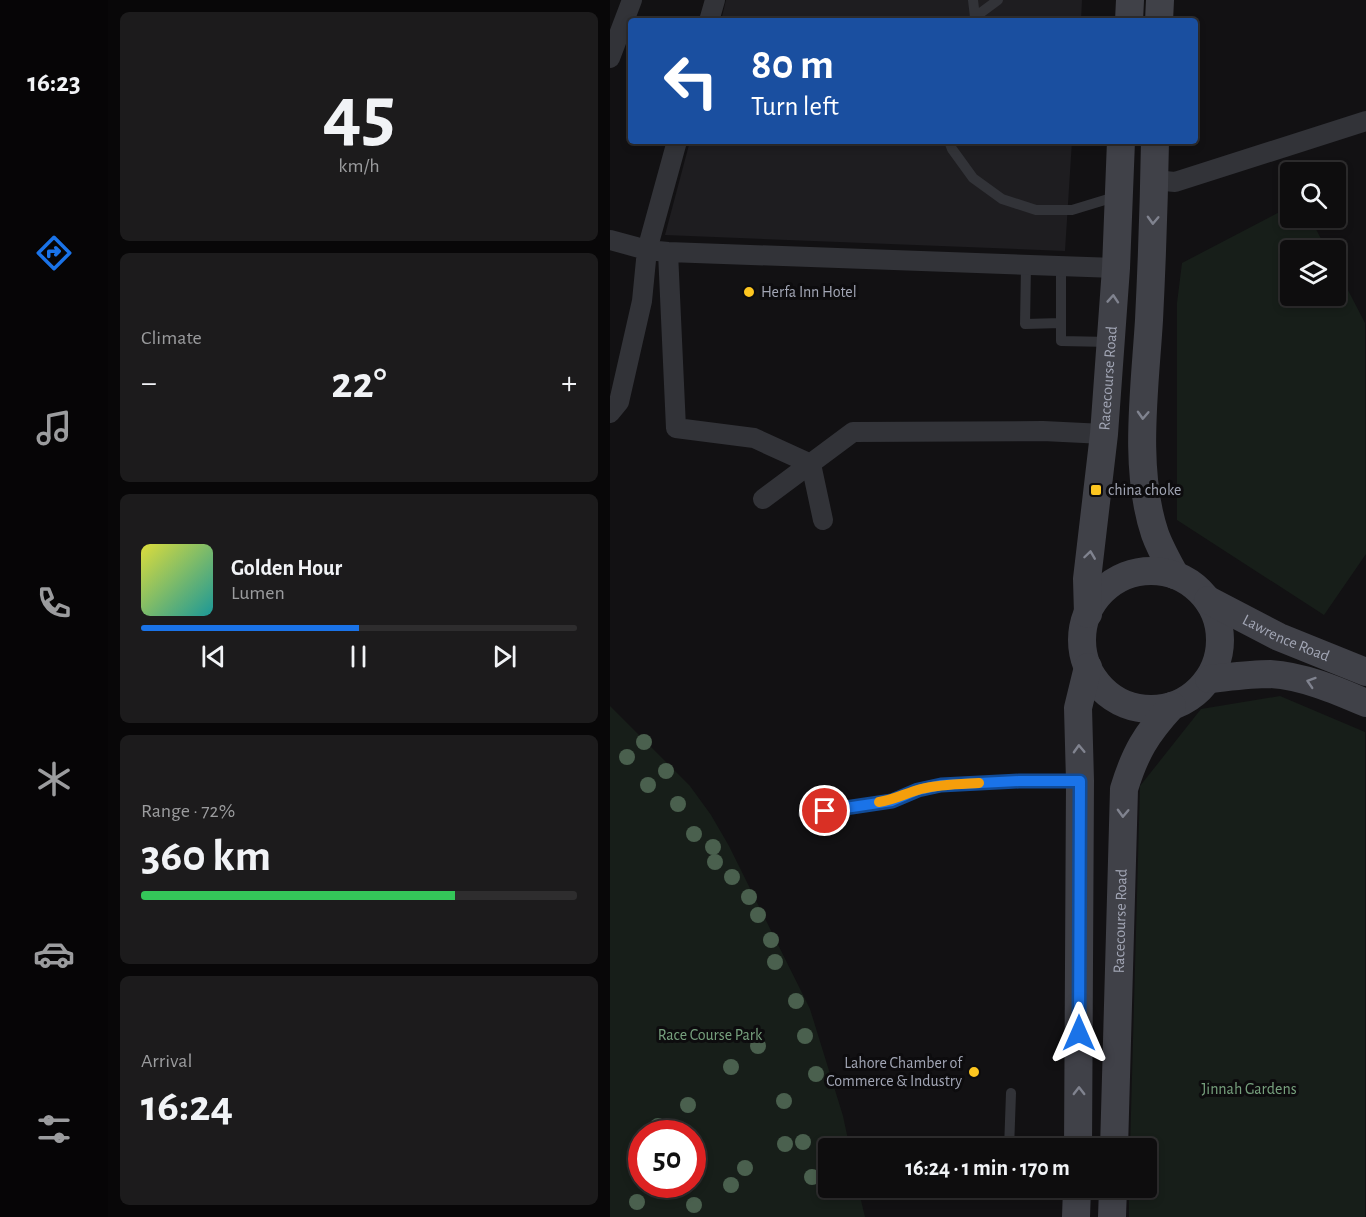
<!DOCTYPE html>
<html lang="en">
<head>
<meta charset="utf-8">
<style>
  body { margin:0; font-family:"Alegreya Sans",sans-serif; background:#1c1b1c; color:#f1f3f6; height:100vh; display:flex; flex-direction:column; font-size:22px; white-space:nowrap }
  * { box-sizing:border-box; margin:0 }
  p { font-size:20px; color:#9b9c9e }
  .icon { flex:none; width:33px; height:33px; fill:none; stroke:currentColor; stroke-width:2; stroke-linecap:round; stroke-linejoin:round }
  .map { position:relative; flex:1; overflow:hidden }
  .sheet { display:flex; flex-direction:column; gap:12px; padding:12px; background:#080708; width:502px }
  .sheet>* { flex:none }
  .guide { position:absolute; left:18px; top:18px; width:570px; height:126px; border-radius:6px; box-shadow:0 3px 9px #0003,0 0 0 2px #2e2d2e; background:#1a4fa0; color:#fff; overflow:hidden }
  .controls { position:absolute; left:670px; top:162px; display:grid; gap:12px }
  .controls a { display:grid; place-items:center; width:66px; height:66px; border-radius:6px; background:#0e0d0e; box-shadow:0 3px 9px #0003,0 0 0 2px #2e2d2e; font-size:30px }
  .speed { position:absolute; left:18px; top:1120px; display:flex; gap:12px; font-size:30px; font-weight:700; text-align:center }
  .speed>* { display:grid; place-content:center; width:78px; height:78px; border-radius:50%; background:#0e0d0e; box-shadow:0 3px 9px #0003,0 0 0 2px #2e2d2e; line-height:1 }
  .speed .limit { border:9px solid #d22; background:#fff; color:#111 }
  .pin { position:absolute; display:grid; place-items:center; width:51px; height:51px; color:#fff; margin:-26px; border:3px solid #fff; border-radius:50%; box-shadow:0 2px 6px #0007 }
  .me { position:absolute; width:66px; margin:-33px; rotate:0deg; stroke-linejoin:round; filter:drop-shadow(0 0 4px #0008) }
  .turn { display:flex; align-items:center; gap:21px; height:126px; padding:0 24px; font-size:27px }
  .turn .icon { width:78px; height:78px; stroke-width:2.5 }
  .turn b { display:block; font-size:42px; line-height:51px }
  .big { font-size:45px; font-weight:700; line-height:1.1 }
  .sheet .card { flex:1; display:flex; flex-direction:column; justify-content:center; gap:9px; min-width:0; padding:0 21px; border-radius:9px; background:#1c1b1c }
  .sheet .dial { align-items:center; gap:0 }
  .dial b { font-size:78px; line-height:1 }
  .song { display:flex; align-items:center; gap:18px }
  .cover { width:72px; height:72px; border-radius:9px; background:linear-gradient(135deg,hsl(60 70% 55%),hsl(180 70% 35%)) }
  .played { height:6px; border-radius:3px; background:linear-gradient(90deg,#1a73e8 50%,#2e2d2e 50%) }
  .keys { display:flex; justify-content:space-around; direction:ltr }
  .heat { display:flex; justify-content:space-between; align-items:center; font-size:33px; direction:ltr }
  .charge { height:9px; border-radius:4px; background:linear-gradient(90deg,#34c759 72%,#2e2d2e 0) }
  .trip { position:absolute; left:208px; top:1138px; width:339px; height:60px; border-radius:6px; background:#0e0d0e; box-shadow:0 3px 9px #0003,0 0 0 2px #2e2d2e; font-weight:700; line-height:60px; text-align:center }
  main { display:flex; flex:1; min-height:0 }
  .tabs { display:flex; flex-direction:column; width:108px; justify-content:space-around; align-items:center; background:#060506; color:#9b9c9e }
  .tabs .icon { width:42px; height:42px }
  .tabs .active { color:#1a73e8 }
  .tabs b { font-size:27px; color:#f1f3f6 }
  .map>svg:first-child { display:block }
  .built { fill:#1e1d20 }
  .green { fill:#171e19; fill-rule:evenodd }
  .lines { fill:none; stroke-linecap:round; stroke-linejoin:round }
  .lane { stroke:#323338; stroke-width:10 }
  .street { stroke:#323338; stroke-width:20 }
  .secondary { stroke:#404148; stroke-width:28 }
  .tree { fill:#4a604e }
  .oneway { stroke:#80838f }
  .route-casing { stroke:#114b97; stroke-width:15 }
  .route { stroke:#1a73e8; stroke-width:10 }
  .slow { stroke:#f59e0b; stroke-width:10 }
  .poi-dot { fill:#fdc620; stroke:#0d0c0e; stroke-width:2 }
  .labels { text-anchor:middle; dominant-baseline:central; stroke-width:6; stroke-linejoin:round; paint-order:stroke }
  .poi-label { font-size:16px; fill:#a2a6b5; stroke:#0d0c0e; text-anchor:start }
  .street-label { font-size:16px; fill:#a2a6b5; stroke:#0d0c0e }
  .park-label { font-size:16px; fill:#77a17e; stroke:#0d0c0e }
</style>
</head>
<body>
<main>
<nav class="tabs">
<b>16:23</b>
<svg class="icon active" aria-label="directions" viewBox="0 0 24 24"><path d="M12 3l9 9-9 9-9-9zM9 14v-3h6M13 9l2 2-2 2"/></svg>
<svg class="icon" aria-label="music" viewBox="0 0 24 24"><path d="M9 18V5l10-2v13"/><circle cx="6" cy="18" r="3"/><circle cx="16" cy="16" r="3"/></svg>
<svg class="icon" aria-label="phone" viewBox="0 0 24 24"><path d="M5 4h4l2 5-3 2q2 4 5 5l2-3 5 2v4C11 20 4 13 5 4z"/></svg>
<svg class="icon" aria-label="climate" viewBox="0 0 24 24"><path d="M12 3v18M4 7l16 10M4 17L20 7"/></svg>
<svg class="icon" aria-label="car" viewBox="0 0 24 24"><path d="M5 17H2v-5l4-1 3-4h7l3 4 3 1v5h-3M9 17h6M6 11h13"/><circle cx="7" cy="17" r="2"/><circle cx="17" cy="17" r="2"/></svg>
<svg class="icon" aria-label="filters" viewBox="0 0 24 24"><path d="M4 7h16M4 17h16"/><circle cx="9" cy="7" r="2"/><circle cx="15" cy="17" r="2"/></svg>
</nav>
<section class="sheet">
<div class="card dial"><b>45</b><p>km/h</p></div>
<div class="card"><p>Climate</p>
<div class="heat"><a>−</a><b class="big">22°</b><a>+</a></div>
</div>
<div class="card">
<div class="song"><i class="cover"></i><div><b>Golden Hour</b><p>Lumen</p></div></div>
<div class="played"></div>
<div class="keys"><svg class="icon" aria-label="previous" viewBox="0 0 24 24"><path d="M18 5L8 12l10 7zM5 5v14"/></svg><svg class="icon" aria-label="pause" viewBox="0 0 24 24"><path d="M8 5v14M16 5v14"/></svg><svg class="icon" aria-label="next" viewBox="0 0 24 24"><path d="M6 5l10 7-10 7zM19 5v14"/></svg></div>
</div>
<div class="card"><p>Range · 72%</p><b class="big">360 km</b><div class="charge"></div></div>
<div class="card"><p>Arrival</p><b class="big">16:24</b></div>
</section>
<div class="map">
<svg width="756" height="1217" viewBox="0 0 756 1217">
  <rect width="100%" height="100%" fill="#121113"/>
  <path class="built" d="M116,0H472L471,21H111Z
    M80,141H462L455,251L55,235Z"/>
  <path class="green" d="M681,206V218H700L717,250H681V296H726V267L755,323L756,554L714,615L567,520V303L572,263Z
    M670,696L755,732V1217H519V1188H537V1149H520L530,786L591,709Z
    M0,706L80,786L101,815L119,846L200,1009L233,1116L240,1149H219V1188H248L255,1217H0ZM32,1134H82V1185H32Z"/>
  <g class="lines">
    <path class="lane" d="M363,0L365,17
      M362,21L365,17L388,0
      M339,141L342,149L363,178L392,199L426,210H462L508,196
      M416,265L415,324L451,323
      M451,266V341L500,342
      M193,814L282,801L308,790L331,785L409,781H470
      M399,1149L401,1093
      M419,1149L468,1147"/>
    <path class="street" d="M99,21L105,0
      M0,58L22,0
      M544,180L565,182L756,121
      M0,240L37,250L58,252L506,268
      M58,252L66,428L144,438L201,464L213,520
      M0,413L9,402L32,301L37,250L67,141
      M153,499L243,432L433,431L494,434"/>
    <g class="secondary">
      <path d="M519,21L520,0"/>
      <path d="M549,21L550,0"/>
      <path d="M545,141C544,201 542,260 539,320C535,387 523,469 545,534C550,548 558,562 565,575"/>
      <circle cx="541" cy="640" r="69"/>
      <path id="s1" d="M598,600L669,637L756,672"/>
      <path id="s2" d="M478,614L477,579L494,434L506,268L511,141"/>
      <path d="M599,679C619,677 640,674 660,674C693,676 726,690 756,703"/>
      <path d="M468,1149L470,781L468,708L478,667"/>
      <path id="s3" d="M504,1149L514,789C525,753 536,734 562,706"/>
      <path d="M466,1217L467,1188"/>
      <path d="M502,1217L503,1188"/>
    </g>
  </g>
  <g class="tree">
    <circle cx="34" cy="742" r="8"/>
    <circle cx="17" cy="757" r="8"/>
    <circle cx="56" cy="771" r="8"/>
    <circle cx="38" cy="785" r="8"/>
    <circle cx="68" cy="804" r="8"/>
    <circle cx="84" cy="834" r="8"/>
    <circle cx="103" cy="847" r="8"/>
    <circle cx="105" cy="862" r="8"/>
    <circle cx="122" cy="877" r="8"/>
    <circle cx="139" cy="897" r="8"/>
    <circle cx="148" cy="915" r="8"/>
    <circle cx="161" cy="940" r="8"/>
    <circle cx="165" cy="962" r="8"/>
    <circle cx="186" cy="1001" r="8"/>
    <circle cx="195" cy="1036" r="8"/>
    <circle cx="148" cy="1046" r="8"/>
    <circle cx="121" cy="1067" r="8"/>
    <circle cx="206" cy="1074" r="8"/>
    <circle cx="174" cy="1101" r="8"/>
    <circle cx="78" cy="1105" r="8"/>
    <circle cx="48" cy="1126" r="8"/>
    <circle cx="193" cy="1142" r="8"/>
    <circle cx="175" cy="1144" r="8"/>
    <circle cx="135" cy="1168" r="8"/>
    <circle cx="202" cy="1177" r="8"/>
    <circle cx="121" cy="1185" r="8"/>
    <circle cx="27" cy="1202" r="8"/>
    <circle cx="84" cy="1205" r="8"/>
  </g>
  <defs><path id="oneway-chevron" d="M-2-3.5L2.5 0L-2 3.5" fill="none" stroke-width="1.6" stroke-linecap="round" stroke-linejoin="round" transform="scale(1.5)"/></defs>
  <g class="oneway">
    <use href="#oneway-chevron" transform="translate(543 220) rotate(92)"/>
    <use href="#oneway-chevron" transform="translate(503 299) rotate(-86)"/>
    <use href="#oneway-chevron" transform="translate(533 415) rotate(93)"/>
    <use href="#oneway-chevron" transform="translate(480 555) rotate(-82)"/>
    <use href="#oneway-chevron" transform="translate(701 682) rotate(-162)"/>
    <use href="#oneway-chevron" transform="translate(469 749) rotate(-92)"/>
    <use href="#oneway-chevron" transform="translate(513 813) rotate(92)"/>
    <use href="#oneway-chevron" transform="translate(469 1091) rotate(-90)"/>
  </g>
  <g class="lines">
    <g class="route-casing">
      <path id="route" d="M215,811L282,801L308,790L331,785L409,781H470L469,1033"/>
    </g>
    <use href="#route" class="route"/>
    <path class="slow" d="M269,802C284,800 296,793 311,789C330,784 349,784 369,783"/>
  </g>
  <g class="poi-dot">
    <circle cx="139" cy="292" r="6"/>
    <rect x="480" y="484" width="12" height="12" rx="3"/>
    <circle cx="364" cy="1072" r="6"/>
  </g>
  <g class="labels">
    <g class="poi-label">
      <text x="151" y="292">Herfa Inn Hotel</text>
      <text x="498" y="490">china choke</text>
      <text x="352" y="1063" text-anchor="end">Lahore Chamber of<tspan x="352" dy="18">Commerce &amp; Industry</tspan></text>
    </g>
    <g class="street-label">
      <text stroke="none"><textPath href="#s2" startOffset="237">Racecourse Road</textPath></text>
      <text stroke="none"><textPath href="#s1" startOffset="87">Lawrence Road</textPath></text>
      <text stroke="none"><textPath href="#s3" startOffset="228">Racecourse Road</textPath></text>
    </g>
    <g class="park-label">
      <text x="100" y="1035">Race Course Park</text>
      <text x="639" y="1089">Jinnah Gardens</text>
    </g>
  </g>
</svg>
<div class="controls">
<a><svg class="icon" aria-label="search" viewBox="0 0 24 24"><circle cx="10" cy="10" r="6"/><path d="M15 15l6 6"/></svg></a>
<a><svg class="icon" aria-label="layers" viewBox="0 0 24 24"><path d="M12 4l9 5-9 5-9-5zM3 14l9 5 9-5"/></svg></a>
</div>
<div class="speed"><div class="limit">50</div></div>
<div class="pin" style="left:215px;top:811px;background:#d93025"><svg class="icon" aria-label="arrive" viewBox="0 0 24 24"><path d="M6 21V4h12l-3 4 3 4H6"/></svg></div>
<svg class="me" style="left:469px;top:1033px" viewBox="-20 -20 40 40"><path d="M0-17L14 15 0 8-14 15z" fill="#1a73e8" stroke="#fff" stroke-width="4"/></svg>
<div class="trip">16:24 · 1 min · 170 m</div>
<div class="guide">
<div class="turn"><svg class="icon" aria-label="left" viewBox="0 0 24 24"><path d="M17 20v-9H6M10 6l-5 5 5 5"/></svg><div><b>80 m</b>Turn left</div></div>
</div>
</div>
</main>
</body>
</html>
